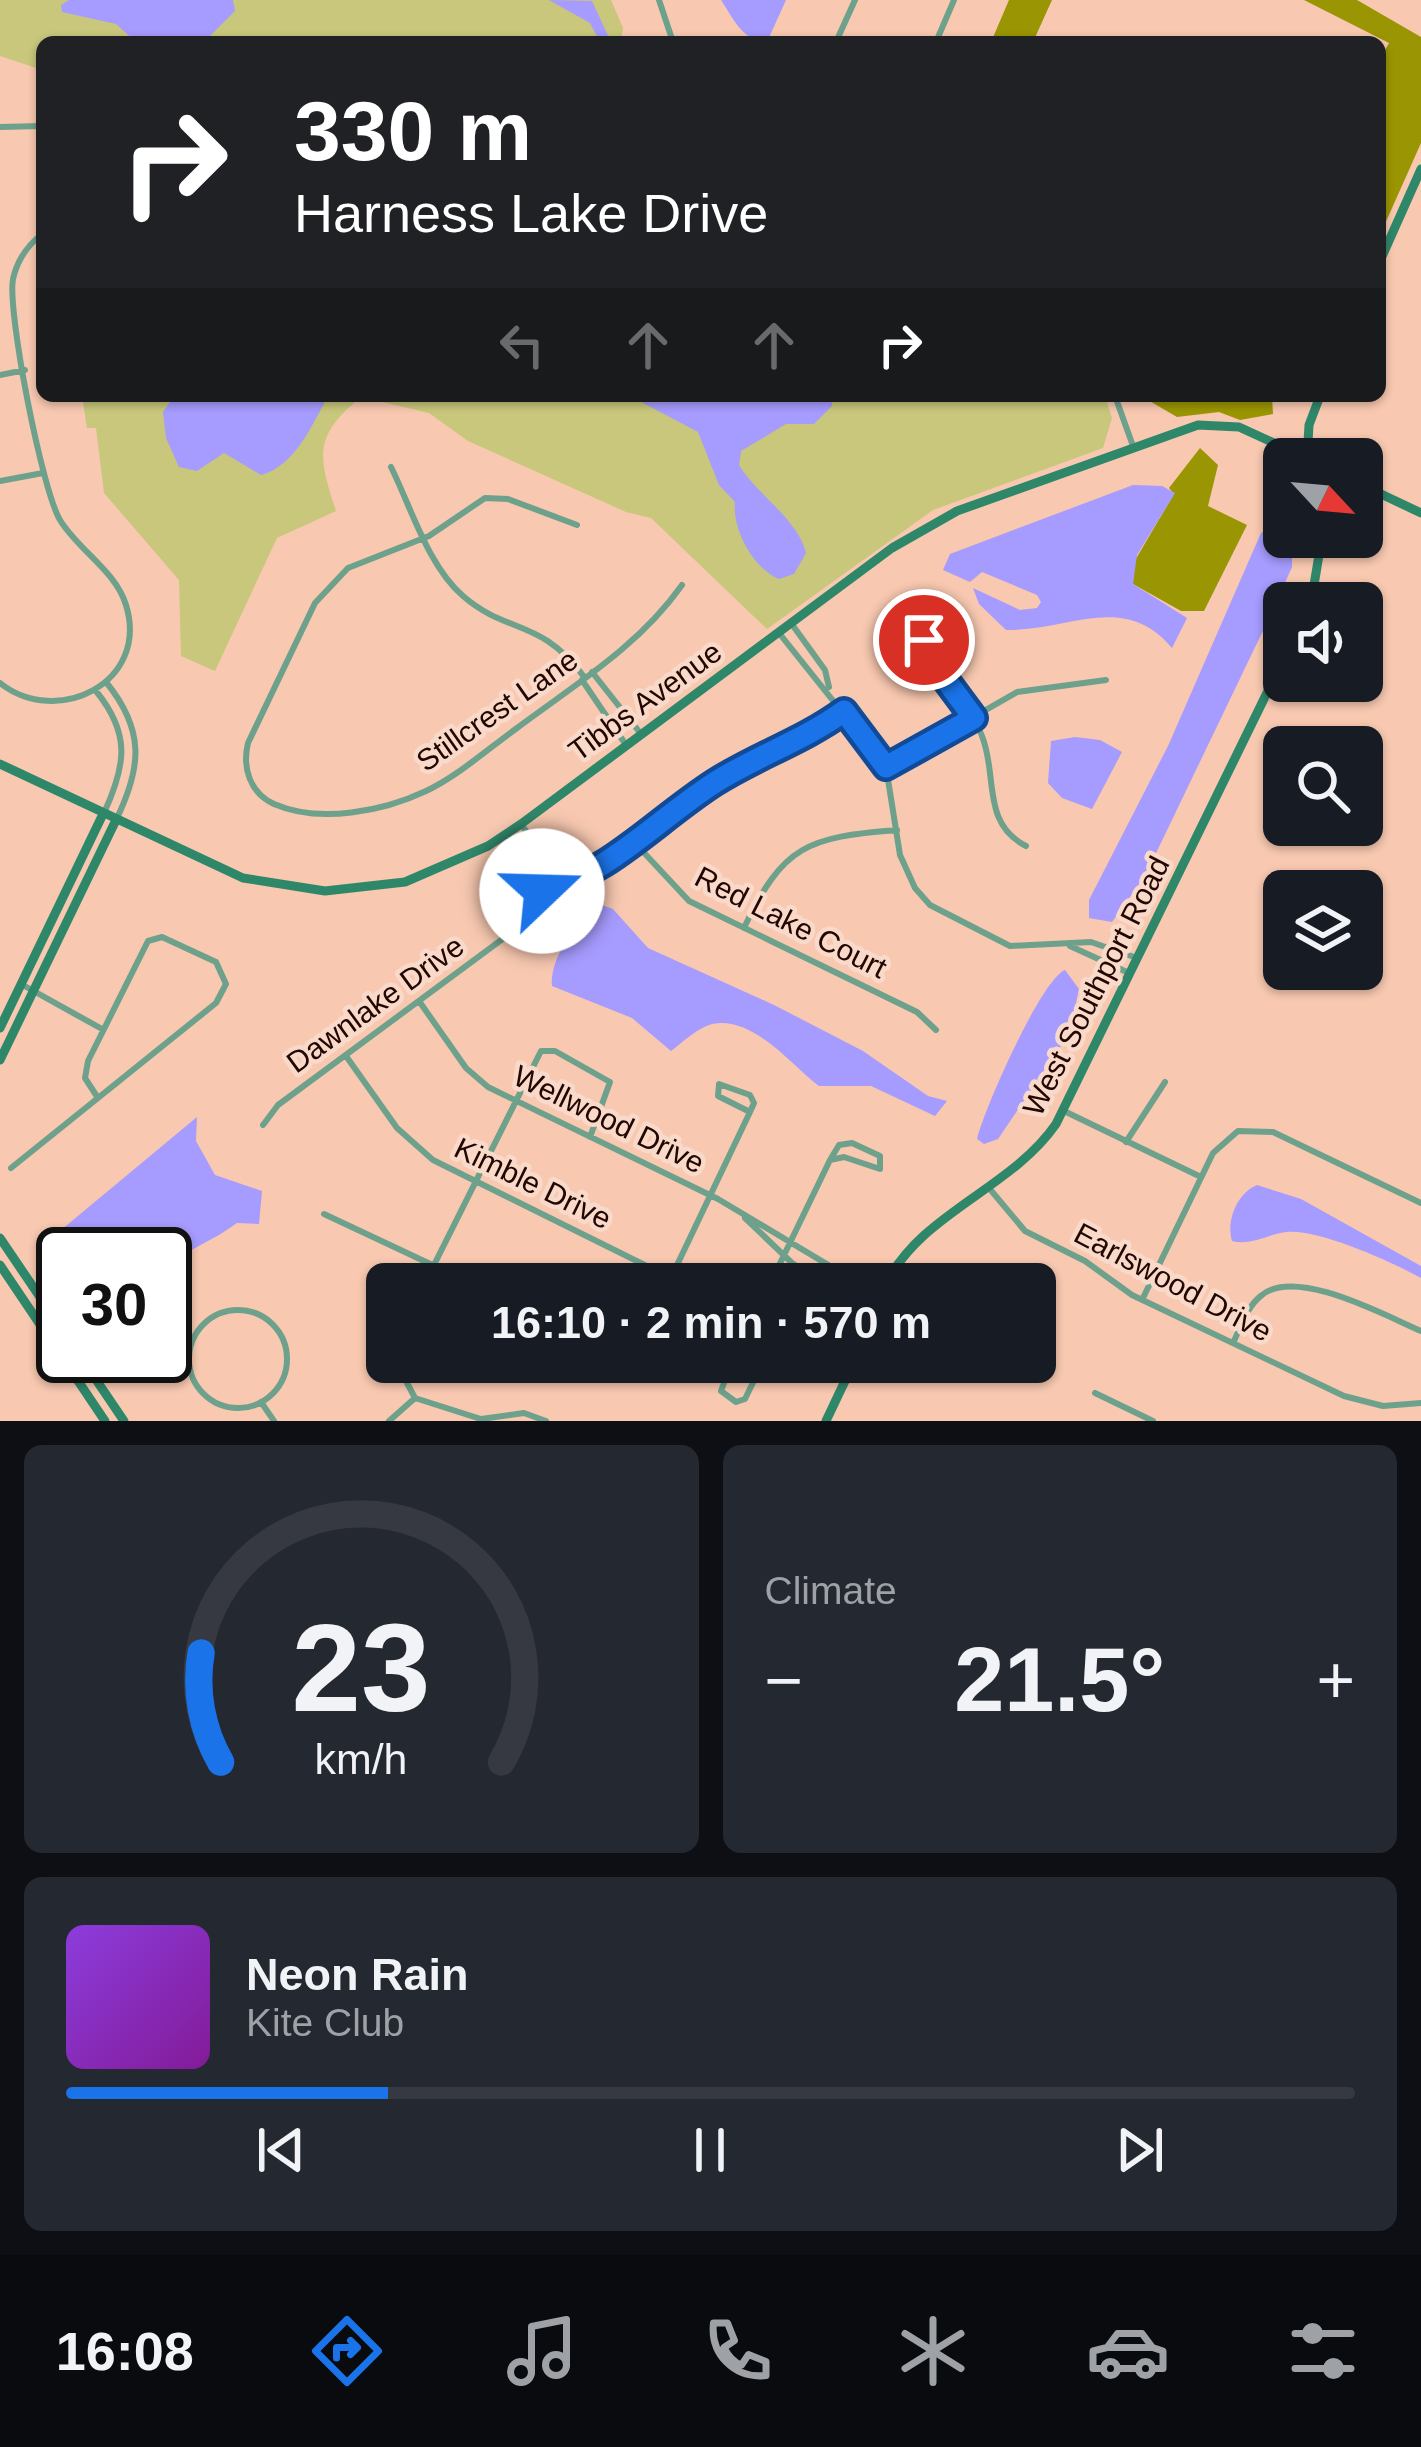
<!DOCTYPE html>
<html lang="en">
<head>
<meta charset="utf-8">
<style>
  body { margin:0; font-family:Helvetica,sans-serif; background:#242831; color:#f1f3f6; height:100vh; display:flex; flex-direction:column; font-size:45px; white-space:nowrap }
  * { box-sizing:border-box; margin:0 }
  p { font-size:39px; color:#9ea1a6 }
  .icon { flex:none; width:66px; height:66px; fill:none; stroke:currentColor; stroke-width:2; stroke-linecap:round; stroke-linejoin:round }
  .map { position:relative; height:1421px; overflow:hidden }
  .drawer { display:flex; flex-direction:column; gap:24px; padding:24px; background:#0d0f14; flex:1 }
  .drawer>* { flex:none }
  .hud { position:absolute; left:36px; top:36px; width:1350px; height:366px; border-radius:18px; box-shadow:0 3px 9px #0004; background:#202124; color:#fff; overflow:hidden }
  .needle { width:78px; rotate:116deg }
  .fabs { position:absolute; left:1263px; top:438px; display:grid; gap:24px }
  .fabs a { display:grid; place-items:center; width:120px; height:120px; border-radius:18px; background:#171b24; box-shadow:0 3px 9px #0004; font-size:60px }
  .speed { position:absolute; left:36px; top:1227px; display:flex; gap:24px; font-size:60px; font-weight:700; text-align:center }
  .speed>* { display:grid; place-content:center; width:156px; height:156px; border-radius:50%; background:#171b24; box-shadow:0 3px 9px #0004; line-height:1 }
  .speed .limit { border:6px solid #111; border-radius:18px; background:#fff; color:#111 }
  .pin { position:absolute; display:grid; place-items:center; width:102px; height:102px; color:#fff; margin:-51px; border:6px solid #fff; border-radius:50%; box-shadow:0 3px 12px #0007 }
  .me { position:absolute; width:132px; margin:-66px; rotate:69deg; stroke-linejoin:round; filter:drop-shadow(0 0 9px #0008) }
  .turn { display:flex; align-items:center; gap:42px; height:252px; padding:0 60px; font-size:54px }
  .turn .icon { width:156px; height:156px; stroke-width:2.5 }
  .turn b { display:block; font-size:84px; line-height:102px }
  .lanes { display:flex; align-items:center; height:114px; padding:0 60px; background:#0003; justify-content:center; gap:60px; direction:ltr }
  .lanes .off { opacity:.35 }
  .big { font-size:90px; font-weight:800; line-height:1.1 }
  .drawer .widget { flex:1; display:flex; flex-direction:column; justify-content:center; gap:18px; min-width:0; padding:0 42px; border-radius:18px; background:#242831 }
  .drawer .dial { align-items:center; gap:0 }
  .dial svg { height:312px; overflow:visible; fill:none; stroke:#363941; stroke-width:7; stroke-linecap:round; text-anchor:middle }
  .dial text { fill:#f1f3f6; stroke:none }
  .song { display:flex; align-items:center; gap:36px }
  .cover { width:144px; height:144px; border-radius:18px; background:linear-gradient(135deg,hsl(270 70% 55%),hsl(290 70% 35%)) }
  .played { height:12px; border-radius:6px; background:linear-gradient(90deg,#1a73e8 25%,#363941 25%) }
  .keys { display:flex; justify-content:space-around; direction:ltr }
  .heat { display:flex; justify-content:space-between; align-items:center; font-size:66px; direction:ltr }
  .drawer .tiles { flex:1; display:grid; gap:24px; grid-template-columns:1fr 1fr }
  .widget:last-child { grid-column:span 2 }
  .trip { position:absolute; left:366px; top:1263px; width:690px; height:120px; border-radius:18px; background:#171b24; box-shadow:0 3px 9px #0004; font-weight:800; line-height:120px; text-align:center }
  .tabs { display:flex; height:192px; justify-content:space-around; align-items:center; background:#090b0e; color:#9ea1a6 }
  .tabs .icon { width:84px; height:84px }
  .tabs .selected { color:#1a73e8 }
  .tabs b { font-size:54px; color:#f1f3f6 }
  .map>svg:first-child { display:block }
  .green { fill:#c8c77b }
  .forest { fill:#9a9502 }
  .water { fill:#a69bfe }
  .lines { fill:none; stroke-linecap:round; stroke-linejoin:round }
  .street { stroke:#6da18c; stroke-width:6 }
  .secondary { stroke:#2f876a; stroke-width:9 }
  .route-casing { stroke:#114b97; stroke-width:30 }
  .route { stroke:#1a73e8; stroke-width:21 }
  .labels { text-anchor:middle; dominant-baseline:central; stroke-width:9; stroke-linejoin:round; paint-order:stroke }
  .street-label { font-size:30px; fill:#220700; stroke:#f9d9c9 }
</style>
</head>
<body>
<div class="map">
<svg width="1421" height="1421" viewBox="0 0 1421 1421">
  <rect width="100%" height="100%" fill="#f8c8b0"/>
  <path class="green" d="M0,0H611L623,28L621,42H42V70L0,56Z
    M82,396H1105L1112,418L1103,448L933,510L767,629L651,518L626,512L468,441L429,413L361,397C313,436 318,456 336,511L277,538L215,671L181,656L179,580L104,493L96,428H87Z"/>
  <path class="forest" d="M1009,0H1052L1033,42H991Z
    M1304,0H1357L1421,37V143L1380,235V59L1389,43Z
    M1141,396H1272L1273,414L1240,420L1219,412L1177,417Z
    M1200,448L1218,465L1208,506L1247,525L1204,611H1181L1133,584L1134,562L1174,494L1169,488Z"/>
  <path class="water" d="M69,0H233L235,11L204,42H136L116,24L62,12L61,5Z
    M549,0L592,1L611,42H600L590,23Z
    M721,0H786L767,42C743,42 733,18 721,0Z
    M174,396H328C312,425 295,466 261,475L224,453L197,471L179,467L166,438L163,412Z
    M630,396H832V406L814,424H786L741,451L739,465C757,495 798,519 806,553L794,574L779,579C754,569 732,530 735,502L719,485L698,432Z
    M1133,485L1162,486L1175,493L1137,555L1133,584L1187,618L1172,648C1124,591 1069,631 1006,630L979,604L973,588L1020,610L1037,608L1041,602L1037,595L982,572L970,582L943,570L950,554Z
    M1274,525L1284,529V537H1292V567L1273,610L1145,876L1112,922L1089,918V900L1168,746L1261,533Z
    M1075,737L1100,740L1122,752L1092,809L1062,798L1048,783L1051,741Z
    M602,905L613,909L648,948L774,1005L863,1051L928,1096L947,1101L935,1116L871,1086H819C792,1066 753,1015 712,1024C697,1028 683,1042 671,1051L632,1018L552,986C549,960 578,914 602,905Z
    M1065,970L1079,989L1069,1034L998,1139L984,1144L977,1139C984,1109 1041,980 1065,970Z
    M197,1117L196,1141L215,1175L262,1191L259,1224L237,1223C213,1241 188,1249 165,1267V1254H63V1300L43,1264L49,1240Z
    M1257,1185L1301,1199L1421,1266V1278C1392,1262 1319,1229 1287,1232C1267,1234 1252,1246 1232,1241C1226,1221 1237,1193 1257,1185Z"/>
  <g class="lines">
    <path class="street" d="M659,0L673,42
      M836,42L855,0
      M936,42L954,0
      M0,127L42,126
      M0,375L25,370
      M1115,396L1133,446
      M391,467C411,507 428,566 463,596C508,635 540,617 585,678
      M0,481L43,473
      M577,525L508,499L485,498L429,536L348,568L315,603L248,743C242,768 250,793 274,804C320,824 384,811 426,791C459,775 488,749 517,728C576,684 639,646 682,585
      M791,623L825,670L829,687
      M779,633L886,767L900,855L915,888L930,905L1010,946L1091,942L1137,958
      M924,637C931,676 968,699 982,736C998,776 981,823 1026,846
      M592,672L641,734
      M582,680L626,745
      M106,682C145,730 142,767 116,820
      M0,683C57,728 150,683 126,605C115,570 78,550 60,520C42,490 7,311 13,279C17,261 28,245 42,234
      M96,691C131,734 126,765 104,813
      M886,767L1017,692L1106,680
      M506,834L532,877L521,922
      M634,842L689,901L917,1012L936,1030
      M544,870L587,876
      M543,890C607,885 661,817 714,783C757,756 803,741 845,711
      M744,928C783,845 808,837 897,830
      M1070,946L1129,973
      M21,984L102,1029
      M419,1001L466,1068L488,1087L718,1199L860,1284
      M346,1056L397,1128L433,1160L671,1278
      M1064,1111L1201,1177
      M263,1125L278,1105L527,921C553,887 545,856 521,824
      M1126,1142L1165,1082
      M852,1143L880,1156V1169L844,1157L830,1160L839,1145Z
      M11,1168L216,1003L226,984L216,962L162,937L148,941L88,1061L85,1078L96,1095
      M989,1188L1025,1231L1085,1261L1132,1295L1344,1396L1383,1406L1421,1403
      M324,1214L473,1284
      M745,1218L792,1263L825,1284
      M434,1265L541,1051H555L610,1082L590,1137
      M668,1284L750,1112L754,1103L750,1095L719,1084L718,1096L750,1112
      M770,1284L830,1160
      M1142,1300L1213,1153L1238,1131L1273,1132L1421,1203
      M189 1359a49 49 0 1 1 98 0a49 49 0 1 1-98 0Z
      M378,1330L387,1335
      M1233,1343C1241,1327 1247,1306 1262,1295C1296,1267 1384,1315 1421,1331
      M409,1362L407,1383L415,1398
      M732,1362L721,1391L736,1402L745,1399L763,1362
      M1095,1393L1153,1421
      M261,1402L274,1421
      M389,1421L415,1398L481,1419L524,1413L546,1421"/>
    <path class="secondary" d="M1380,261L1421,169
      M1307,459L1309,425L1320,396
      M1362,485L1421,513
      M1311,603L1322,537
      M0,764L243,878L325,891L405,882L488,846L521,824L892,548L957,511L1198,425L1239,427L1309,459
      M0,1028L103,814
      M0,1060L116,820
      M0,1238L63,1331
      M0,1265L105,1421
      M886,1284C921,1213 1011,1189 1056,1124L1284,658
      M80,1356L124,1421
      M826,1421L854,1362"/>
  </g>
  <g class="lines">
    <g class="route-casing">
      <path id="route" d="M542,891C610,873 654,822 714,783C756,756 803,741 844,711L886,767L974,718L934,664L924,640"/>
    </g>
    <use href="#route" class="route"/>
  </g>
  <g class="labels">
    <g class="street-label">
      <text transform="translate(645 701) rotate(-36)">Tibbs Avenue</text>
      <text transform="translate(497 710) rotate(-35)">Stillcrest Lane</text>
      <text transform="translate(791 922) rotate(27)">Red Lake Court</text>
      <text transform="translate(1096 986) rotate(-63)">West Southport Road</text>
      <text transform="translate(375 1004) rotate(-36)">Dawnlake Drive</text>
      <text transform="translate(609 1119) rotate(26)">Wellwood Drive</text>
      <text transform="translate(533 1183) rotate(26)">Kimble Drive</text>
      <text transform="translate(1173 1282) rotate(28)">Earlswood Drive</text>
    </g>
  </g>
</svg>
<div class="fabs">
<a><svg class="needle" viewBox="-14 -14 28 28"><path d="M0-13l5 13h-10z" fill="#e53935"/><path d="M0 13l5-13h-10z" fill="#9ea1a6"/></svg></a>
<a><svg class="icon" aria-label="sound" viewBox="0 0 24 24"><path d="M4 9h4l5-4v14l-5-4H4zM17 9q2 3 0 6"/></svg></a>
<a><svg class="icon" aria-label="search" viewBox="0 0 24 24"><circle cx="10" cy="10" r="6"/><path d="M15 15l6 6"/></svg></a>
<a><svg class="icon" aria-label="layers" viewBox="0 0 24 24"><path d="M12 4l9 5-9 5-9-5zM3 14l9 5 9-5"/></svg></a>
</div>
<div class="speed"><div class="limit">30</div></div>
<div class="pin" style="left:924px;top:640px;background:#d93025"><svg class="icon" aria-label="arrive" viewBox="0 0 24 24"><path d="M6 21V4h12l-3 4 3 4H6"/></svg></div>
<svg class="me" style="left:542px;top:891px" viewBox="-20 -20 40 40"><circle r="19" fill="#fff"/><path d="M0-13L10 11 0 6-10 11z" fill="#1a73e8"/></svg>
<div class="trip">16:10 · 2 min · 570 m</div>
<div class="hud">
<div class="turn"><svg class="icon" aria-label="right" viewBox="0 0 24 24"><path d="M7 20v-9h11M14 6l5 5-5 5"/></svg><div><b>330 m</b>Harness Lake Drive</div></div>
<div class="lanes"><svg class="icon off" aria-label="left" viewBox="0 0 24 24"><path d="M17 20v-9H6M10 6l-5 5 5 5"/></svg><svg class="icon off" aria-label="ahead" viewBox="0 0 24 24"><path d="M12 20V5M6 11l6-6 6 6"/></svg><svg class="icon off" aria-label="ahead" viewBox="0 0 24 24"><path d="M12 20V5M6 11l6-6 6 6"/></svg><svg class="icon" aria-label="right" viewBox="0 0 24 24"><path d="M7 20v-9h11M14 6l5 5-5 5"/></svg></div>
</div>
</div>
<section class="drawer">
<div class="tiles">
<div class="widget dial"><svg viewBox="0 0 100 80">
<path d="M14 69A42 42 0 1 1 86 69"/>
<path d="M14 69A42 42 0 0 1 9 41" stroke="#1a73e8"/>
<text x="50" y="56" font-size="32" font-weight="700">23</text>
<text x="50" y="72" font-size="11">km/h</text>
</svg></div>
<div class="widget"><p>Climate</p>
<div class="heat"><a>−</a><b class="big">21.5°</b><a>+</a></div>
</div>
<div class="widget">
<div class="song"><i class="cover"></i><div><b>Neon Rain</b><p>Kite Club</p></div></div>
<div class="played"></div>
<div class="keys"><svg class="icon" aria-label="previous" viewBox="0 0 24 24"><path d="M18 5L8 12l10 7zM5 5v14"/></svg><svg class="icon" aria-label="pause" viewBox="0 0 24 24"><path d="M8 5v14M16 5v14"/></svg><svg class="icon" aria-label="next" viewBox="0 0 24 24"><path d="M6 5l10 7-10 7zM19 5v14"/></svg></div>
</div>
</div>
</section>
<nav class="tabs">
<b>16:08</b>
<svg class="icon selected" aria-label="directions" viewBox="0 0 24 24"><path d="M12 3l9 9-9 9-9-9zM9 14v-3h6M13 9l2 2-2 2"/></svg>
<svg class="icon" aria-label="music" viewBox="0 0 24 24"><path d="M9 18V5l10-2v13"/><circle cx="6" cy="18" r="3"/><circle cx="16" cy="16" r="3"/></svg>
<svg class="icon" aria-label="phone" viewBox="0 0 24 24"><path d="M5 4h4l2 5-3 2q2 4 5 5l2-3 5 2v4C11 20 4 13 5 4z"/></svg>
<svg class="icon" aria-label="climate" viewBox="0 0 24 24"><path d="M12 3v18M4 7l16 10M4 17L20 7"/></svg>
<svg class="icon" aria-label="car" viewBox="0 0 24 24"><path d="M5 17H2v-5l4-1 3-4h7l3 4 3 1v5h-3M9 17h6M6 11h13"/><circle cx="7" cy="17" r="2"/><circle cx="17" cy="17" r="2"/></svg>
<svg class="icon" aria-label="filters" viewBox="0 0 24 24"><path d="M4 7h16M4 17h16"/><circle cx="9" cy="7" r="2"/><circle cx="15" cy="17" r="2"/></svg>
</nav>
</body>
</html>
